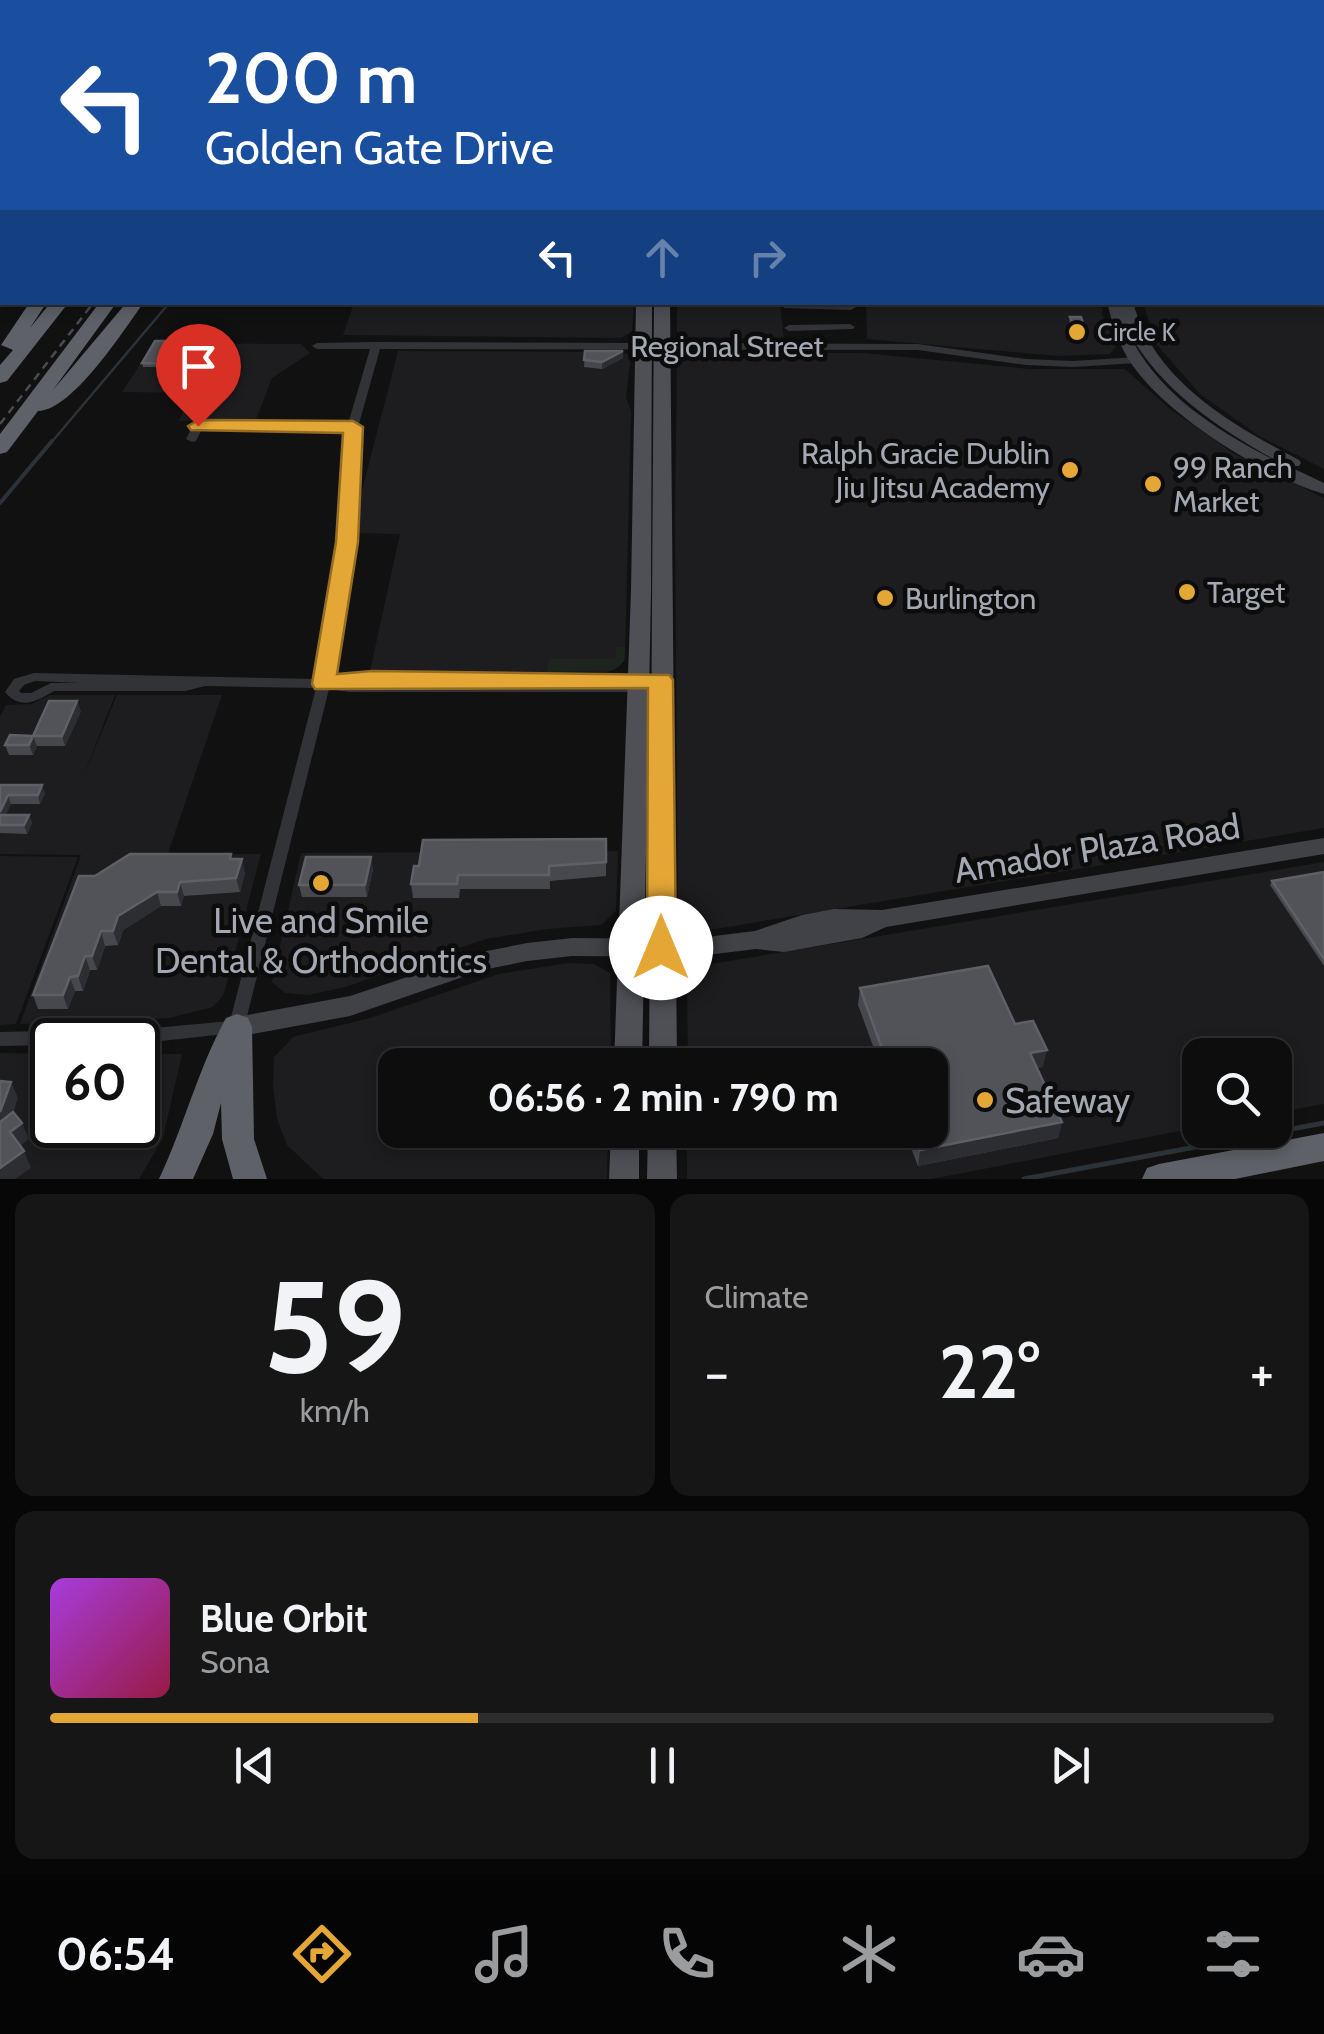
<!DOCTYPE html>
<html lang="en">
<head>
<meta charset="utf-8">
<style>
  body { margin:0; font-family:Cabin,sans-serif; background:#161617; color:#f1f3f6; height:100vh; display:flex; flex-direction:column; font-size:38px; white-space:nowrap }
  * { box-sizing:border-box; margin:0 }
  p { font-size:32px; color:#9a9c9e }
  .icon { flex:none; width:55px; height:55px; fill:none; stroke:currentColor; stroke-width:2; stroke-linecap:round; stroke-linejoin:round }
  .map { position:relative; height:1179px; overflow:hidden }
  .side { display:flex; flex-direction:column; gap:15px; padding:15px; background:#070708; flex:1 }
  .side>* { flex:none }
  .banner { position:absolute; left:0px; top:0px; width:1325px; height:305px; box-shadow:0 5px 15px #0003,0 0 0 2px #2d2d2e; background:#1a4fa0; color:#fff; overflow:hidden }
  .controls { position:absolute; left:1182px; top:1038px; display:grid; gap:20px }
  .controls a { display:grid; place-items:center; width:110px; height:110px; border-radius:20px; background:#0d0d0e; box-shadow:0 5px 15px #0003,0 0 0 2px #2d2d2e; font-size:50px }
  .speed { position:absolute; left:30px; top:1018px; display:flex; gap:20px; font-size:50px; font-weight:700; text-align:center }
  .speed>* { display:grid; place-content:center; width:130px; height:130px; border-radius:50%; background:#0d0d0e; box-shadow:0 5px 15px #0003,0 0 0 2px #2d2d2e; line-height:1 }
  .speed .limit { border:5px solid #111; border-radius:15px; background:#fff; color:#111 }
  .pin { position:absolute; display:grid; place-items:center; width:85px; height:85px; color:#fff; margin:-102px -42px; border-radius:50% 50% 50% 0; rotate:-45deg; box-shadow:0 0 10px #0007 }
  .pin .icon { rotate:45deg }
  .me { position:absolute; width:110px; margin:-55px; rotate:0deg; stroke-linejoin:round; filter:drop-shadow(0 0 8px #0008) }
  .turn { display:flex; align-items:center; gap:35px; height:210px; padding:0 40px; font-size:45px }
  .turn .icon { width:130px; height:130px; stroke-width:2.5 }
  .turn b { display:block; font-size:70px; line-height:85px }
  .lanes { display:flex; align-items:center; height:95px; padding:0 40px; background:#0003; justify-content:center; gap:50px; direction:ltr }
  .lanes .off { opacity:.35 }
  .big { font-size:75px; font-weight:800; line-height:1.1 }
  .side .card { flex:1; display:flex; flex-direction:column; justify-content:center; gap:15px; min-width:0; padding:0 35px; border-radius:20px; background:#161617 }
  .side .dial { align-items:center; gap:0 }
  .dial b { font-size:130px; line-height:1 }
  .song { display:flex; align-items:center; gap:30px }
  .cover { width:120px; height:120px; border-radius:15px; background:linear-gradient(135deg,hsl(280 70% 55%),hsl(340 70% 35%)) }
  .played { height:10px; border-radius:5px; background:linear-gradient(90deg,#e4a736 35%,#2d2d2e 35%) }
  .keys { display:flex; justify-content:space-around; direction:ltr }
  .heat { display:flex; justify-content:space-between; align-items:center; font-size:55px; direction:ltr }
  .side .tiles { flex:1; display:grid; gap:15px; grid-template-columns:1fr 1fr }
  .card:last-child { grid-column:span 2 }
  .trip { position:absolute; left:378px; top:1048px; width:570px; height:100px; border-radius:20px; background:#0d0d0e; box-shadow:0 5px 15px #0003,0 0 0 2px #2d2d2e; font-weight:800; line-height:100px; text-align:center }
  .tab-bar { display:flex; height:160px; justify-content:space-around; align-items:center; background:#050506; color:#9a9c9e }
  .tab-bar .icon { width:70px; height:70px }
  .tab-bar .selected { color:#e4a736 }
  .tab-bar b { font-size:45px; color:#f1f3f6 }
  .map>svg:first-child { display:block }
  .built { fill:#1d1d1f }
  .green { fill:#1d241e }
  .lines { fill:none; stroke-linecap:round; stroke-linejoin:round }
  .stream-far2 { stroke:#2b3339; stroke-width:2.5 }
  .stream-far1 { stroke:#2b3339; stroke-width:4 }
  .stream { stroke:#2b3339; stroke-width:5 }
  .street { fill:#323337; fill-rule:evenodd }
  .secondary { fill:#404247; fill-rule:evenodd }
  .primary { fill:#4e5055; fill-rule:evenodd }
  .highway { fill:#5e6167; fill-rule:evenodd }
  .rail { stroke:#494b50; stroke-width:2.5; stroke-dasharray:8 6; stroke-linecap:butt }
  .wall { fill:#47484d }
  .shaded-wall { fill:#2d2e31 }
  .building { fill:#515358; stroke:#5e6066; stroke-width:2.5 }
  .route { fill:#e4a736; stroke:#946d23; stroke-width:2.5 }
  .poi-dot { fill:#e4a736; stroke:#0c0c0d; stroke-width:4 }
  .labels { text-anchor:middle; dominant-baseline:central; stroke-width:9; stroke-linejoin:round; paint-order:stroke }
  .far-poi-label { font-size:25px; fill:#a3a8b2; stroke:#0c0c0d; text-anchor:start }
  .street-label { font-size:30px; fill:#a3a8b2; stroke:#0c0c0d }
  .poi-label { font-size:30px; fill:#a3a8b2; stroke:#0c0c0d; text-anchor:start }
  .near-street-label { font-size:35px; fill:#a3a8b2; stroke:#0c0c0d }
  .near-poi-label { font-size:35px; fill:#a3a8b2; stroke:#0c0c0d }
</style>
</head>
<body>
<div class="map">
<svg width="1324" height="1179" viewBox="0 0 1324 1179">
  <rect width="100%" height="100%" fill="#111112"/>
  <path class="built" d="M1324,297V469L1259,436L1200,394L1157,345L1143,303L1322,302Z
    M354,303H634L632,332L621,338L343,335Z
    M677,303H780L784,339L684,337L677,332Z
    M866,303H1102V314L1116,347L1110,354L1058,356L867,339Z
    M154,343L301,344L310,353L272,378L255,422L179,421L191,393L122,392Z
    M398,351L622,352L631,355L626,397L631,411L625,659L619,667L608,672L370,671L400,534L351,533Z
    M683,353H863L1030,369H1125L1170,409L1233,453L1324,498V828L710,930L702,931L684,923L678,915L675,519L677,358Z
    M50,695H115L82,780L117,695H222L168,853L108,854H261L224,994L213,1007L169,1018L20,1024L81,855L0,854V716L6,705L32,704Z
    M618,851L616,911L601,925L547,929L486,939L345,987L308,995L285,993L272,982L301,853Z
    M0,856L78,857L16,1024L0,1025Z
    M1324,862V1104L1275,1113V1055H1200V1127L932,1179H687V1130H930V1065H688L687,984L699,966Z
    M568,963L594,964L610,973L611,1065H395V1130H608L607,1179H323L287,1145L277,1118L273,1086L274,1057L293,1037L370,1018L499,974Z
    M0,1053L52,1054V1125H138V1054H182L163,1138L139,1179H0Z"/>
  <path class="green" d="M616,647H625L624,661L614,670L547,672L549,659H615Z"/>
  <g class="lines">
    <path class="stream-far2" d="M1184,0L1194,2
      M50,444L170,302"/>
    <path class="stream-far1" d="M0,503L52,441"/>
    <path class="stream" d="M1024,1179L1324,1123"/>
    <path class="street" d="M8,0H27L20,2H5Z
      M153,0H167L161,2H150Z
      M710,0H716V2H710Z
      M779,0H785L786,2H780Z
      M850,0H857L858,2H852Z
      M917,0H923L924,2H918Z
      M982,0H988L987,2H981Z
      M1056,0H1062V2H1056Z
      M1125,0H1131L1132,2H1126Z
      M0,36H2V40H0Z
      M1322,52H1324V56H1322Z
      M1322,135H1324V139H1322Z
      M1322,169H1324V175H1322Z
      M1322,205H1324V211H1322Z
      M787,303L851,304L856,307L851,310L784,308V304Z
      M850,324L855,327L853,329L789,331L784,328L789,325Z
      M376,342L918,344L1026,359L1073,361L1137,357L1142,360L1137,363L1073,367L1026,365L918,350L380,349L358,427L354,528L331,681L349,684H661L668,688L661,692H349L329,689L243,1032L143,1043H138V1040H52V1045L0,1046V1032L143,1029L230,1021L316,688L205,686L185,691H54C36,702 20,710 5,692L14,679L34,673L318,679L342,528L347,430L202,429L196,441L192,442L186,439L194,424L198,423L348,424L370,349H317L312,346L317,343ZM35,681L80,683H51L31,693H21L19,691L24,685Z"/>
    <path class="secondary" d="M645,0H655V2H646Z
      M0,95H2V101H0Z
      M0,166H2V172H0Z
      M1322,285H1324V293H1322Z
      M1107,302H1133C1154,381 1231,424 1299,460L1301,463L1299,466H1288L1324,483V494C1264,476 1170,418 1133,366C1119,347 1113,326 1107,302ZM1128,331C1163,394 1223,431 1284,465C1224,435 1156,395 1128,331Z
      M1324,838V854L886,927L862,938L784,952L756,949L690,957L572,956L527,961L483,970L350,1016L237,1037L229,1034L225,1027L229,1020L237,1017L350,996L482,952L527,943L572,938L690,939L755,931L802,915L834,909L882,910Z"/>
    <path class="primary" d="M636,302H652L651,591L642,1065H614L631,591Z
      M654,302H670L677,1065H649Z
      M611,1130H639V1179H609Z
      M648,1130H676L677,1179H647Z"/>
    <path class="highway" d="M30,302H47L30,328L51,302H69L7,381L0,383V365L13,350L1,345Z
      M100,302H117L53,390L127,302H144C124,330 72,411 38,411L7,452L0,454V434Z
      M237,1014L248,1018L252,1027L254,1139L267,1179H233L222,1139L221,1103L213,1134L193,1179H159C185,1124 197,1071 226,1018Z
      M1324,1133V1161L1235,1179H1142L1147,1168L1159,1164Z"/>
    <path class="rail" d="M472,2L476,0
      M0,424L94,302"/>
  </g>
  <path class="wall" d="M1070,317L1085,330L1084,337H1073L1069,325Z
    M186,341V345L175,367H143L142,363Z
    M585,351H623V358L602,369L584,367Z
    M81,711L65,746H37L33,755H9L5,745L33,736Z
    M0,785L45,793L40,804H11L5,815H29L32,823L27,834L0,833Z
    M606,839V876L550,881V889H460L459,898H413L411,884Z
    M232,859L245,873L240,892L184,896L181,906H161L123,930L118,945L105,946L97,970H90L83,991H75L68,1009H38L33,995L95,876Z
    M373,869L367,897H302L299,885Z
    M1324,872V966L1270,885L1272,881Z
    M860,988L1015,1024L1043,1067L1037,1068L1062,1122L1058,1138L918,1166L904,1130H930V1065H880L858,1005Z"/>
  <path class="shaded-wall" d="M2,120V139L0,140V121Z
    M186,341V345L175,367L174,364Z
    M623,351V358L602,369V362Z
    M77,701L81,711L65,746L62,736Z
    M33,736L37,746L33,755L29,745Z
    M42,785L45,793L40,804L38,795Z
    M8,795L11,804L2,823L0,812Z
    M29,815L32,823L27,834L24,825Z
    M371,857L373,869L367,897L365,885Z
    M242,859L245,873L240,892L236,878Z
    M180,882L184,896L181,906L177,892Z
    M157,892L161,906L123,930L118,945L113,931L118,916Z
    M101,931L105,946L97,970L92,956Z
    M85,956L90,970L83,991L78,976Z
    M70,977L75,991L68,1009L63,995Z
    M1047,1050L1043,1067L1026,1070L1030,1053Z
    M11,1082L18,1098L3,1142L0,1135V1112Z
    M1062,1122L1058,1138L918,1166L920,1150Z
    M22,1123L29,1139L17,1148L10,1132Z
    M24,1151L31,1168L15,1179H0V1168Z"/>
  <path class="building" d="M1070,317H1081L1085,330H1075Z
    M155,341H186L174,364L142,363Z
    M585,351H623L602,362L584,360Z
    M49,701H77L62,736H33L29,745H5L10,735L33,736Z
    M0,785H42L38,795H8L0,812Z
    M0,815H29L24,825H0Z
    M606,839V862L549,866V875H458L457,884H411L414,866H419L423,840Z
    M130,854H231L230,859H242L236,878L180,882L177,892H157L118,916L113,931H101L92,956H85L78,976L70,977L63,995H33L79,876H95Z
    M306,857H371L365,885H299Z
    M1324,872V959L1272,881Z
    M988,966L1015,1024L1033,1021L1047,1050L1030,1053L1062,1122L920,1150L913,1130H930V1065H888L860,988Z
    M0,1081L11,1082L0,1112Z
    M13,1112L22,1123L10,1132L24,1151L0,1168V1122Z"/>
  <path class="route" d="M198,420L353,421L363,427L358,542L337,674L372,671L669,675L673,680L676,948L672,956L661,959L651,956L647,948L648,688L315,689L312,684L336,542L343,433L191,430L188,426Z"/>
  <g class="poi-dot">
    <circle cx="1077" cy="332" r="10"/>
    <circle cx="1070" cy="470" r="10"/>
    <circle cx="1153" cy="484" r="10"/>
    <circle cx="1187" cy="592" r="10"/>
    <circle cx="885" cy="598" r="10"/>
    <circle cx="321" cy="883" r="10"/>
    <circle cx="985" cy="1100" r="10"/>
  </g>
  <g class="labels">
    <g class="far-poi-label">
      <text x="1097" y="332">Circle K</text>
    </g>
    <g class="street-label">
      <text x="727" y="346">Regional Street</text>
    </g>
    <g class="poi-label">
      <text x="1050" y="453" text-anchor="end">Ralph Gracie Dublin<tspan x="1050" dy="34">Jiu Jitsu Academy</tspan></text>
      <text x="1173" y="467">99 Ranch<tspan x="1173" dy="34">Market</tspan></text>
      <text x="1207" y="592">Target</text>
      <text x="905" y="598">Burlington</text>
    </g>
    <g class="near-street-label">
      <text transform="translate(1097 848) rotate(-9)">Amador Plaza Road</text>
    </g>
    <g class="near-poi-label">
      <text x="321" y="920">Live and Smile<tspan x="321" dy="40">Dental &amp; Orthodontics</tspan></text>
      <text x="1005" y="1100" text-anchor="start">Safeway</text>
    </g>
  </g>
</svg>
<div class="controls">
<a><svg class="icon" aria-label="search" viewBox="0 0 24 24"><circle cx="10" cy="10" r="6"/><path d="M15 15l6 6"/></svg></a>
</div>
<div class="speed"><div class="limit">60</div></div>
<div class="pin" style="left:198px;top:426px;background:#d93025"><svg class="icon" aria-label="arrive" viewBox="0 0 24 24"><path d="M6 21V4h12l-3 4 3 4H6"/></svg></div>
<svg class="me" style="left:661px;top:948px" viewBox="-20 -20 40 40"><circle r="19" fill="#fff"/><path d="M0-13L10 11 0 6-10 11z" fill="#e4a736"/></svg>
<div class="trip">06:56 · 2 min · 790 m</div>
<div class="banner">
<div class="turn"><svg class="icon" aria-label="left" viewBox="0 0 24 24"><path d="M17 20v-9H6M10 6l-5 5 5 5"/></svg><div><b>200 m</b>Golden Gate Drive</div></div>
<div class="lanes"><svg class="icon" aria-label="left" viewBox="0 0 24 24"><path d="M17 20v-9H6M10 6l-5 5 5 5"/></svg><svg class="icon off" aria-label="ahead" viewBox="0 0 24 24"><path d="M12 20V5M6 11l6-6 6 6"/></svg><svg class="icon off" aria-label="right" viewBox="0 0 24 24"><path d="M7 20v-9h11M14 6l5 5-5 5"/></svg></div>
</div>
</div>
<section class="side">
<div class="tiles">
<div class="card dial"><b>59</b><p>km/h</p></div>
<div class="card"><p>Climate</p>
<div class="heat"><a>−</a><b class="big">22°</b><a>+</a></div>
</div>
<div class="card">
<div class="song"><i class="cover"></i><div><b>Blue Orbit</b><p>Sona</p></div></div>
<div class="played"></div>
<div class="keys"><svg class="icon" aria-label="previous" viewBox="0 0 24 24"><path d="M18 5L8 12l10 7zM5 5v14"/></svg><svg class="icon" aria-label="pause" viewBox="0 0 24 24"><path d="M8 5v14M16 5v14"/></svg><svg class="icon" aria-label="next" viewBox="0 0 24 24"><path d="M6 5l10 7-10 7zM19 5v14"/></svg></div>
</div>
</div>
</section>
<nav class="tab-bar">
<b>06:54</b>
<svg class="icon selected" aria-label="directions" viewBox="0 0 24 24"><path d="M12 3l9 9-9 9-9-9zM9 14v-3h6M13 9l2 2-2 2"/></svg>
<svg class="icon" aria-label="music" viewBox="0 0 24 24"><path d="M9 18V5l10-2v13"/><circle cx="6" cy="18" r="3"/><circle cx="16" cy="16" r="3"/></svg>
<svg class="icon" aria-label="phone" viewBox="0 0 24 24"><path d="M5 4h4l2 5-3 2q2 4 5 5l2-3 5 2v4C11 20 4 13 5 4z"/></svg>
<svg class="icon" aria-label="climate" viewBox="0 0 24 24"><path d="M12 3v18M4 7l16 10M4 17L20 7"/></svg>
<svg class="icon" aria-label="car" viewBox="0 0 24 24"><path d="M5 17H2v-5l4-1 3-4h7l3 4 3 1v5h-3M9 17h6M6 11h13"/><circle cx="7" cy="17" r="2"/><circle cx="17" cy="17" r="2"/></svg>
<svg class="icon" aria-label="filters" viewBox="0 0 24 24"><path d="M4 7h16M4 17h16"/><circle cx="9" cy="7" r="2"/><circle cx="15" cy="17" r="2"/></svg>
</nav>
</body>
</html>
